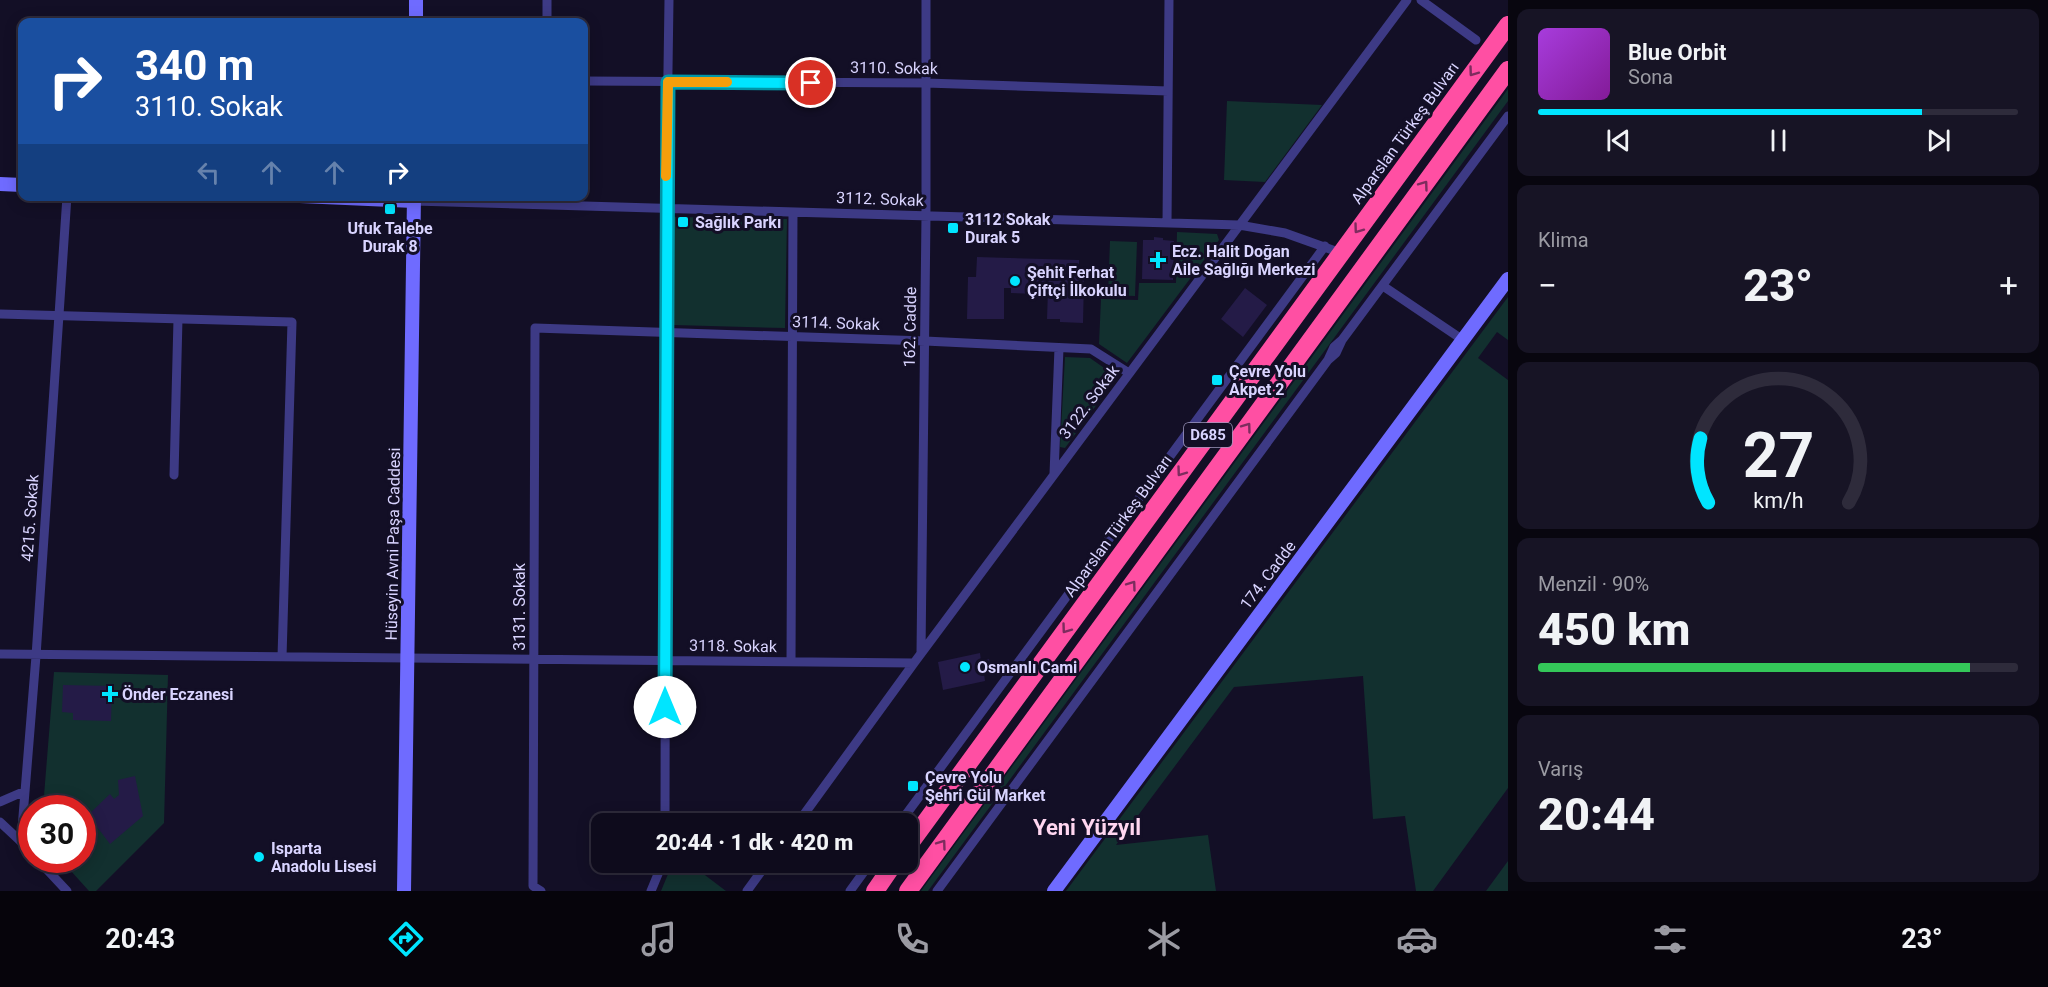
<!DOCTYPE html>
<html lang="tr">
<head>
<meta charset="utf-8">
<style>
  body { margin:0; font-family:Roboto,sans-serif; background:#171425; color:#f1f3f6; height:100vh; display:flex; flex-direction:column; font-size:22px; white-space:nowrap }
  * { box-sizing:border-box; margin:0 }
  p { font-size:20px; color:#9b9ba3 }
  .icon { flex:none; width:33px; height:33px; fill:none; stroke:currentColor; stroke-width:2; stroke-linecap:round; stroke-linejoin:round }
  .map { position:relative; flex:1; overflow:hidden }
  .drawer { display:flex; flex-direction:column; gap:9px; padding:9px; background:#08060f; width:540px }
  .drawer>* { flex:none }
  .guide { position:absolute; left:18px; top:18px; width:570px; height:183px; border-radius:12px; box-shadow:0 3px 15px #0003,0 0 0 2px #2e2b3b; background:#1a4fa0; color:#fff; overflow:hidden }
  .speed { position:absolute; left:18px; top:795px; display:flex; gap:12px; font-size:30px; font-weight:700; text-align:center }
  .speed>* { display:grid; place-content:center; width:78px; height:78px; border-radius:50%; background:#0e0b1c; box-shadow:0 3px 15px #0003,0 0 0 2px #2e2b3b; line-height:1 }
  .speed .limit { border:9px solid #d22; background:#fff; color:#111 }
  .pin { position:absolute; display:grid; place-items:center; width:51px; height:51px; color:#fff; margin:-26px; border:3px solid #fff; border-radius:50%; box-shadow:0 2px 6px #0007 }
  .me { position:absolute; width:66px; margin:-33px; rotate:0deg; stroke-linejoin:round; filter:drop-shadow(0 0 4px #0008) }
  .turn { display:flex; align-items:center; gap:21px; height:126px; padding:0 18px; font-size:27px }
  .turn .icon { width:78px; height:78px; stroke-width:2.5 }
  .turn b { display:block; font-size:42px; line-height:51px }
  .lanes { display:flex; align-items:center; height:57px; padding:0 18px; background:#0003; justify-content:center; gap:30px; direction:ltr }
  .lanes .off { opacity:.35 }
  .big { font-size:45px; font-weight:800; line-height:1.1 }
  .drawer .widget { flex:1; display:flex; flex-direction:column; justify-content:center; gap:9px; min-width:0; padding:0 21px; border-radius:12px; background:#171425 }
  .drawer .dial { align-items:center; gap:0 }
  .dial svg { height:156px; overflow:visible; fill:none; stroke:#2e2b3b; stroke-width:7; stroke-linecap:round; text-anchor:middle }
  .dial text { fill:#f1f3f6; stroke:none }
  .song { display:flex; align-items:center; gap:18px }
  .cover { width:72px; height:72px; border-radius:9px; background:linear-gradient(135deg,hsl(280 70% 55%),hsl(290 70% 35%)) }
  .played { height:6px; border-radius:3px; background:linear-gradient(90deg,#00e5ff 80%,#2e2b3b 80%) }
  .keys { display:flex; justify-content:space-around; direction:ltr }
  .heat { display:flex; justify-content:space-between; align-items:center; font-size:33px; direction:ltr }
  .charge { height:9px; border-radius:4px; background:linear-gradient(90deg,#34c759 90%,#2e2b3b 0) }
  .trip { position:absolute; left:591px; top:813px; width:327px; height:60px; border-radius:12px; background:#0e0b1c; box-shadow:0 3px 15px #0003,0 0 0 2px #2e2b3b; font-weight:800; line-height:60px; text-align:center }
  .menu { display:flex; height:96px; justify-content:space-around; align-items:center; background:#06040b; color:#9b9ba3 }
  .menu .icon { width:42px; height:42px }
  .menu .current { color:#00e5ff }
  .menu b { font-size:27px; color:#f1f3f6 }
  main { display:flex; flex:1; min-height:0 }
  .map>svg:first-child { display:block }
  .green { fill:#12302f }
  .building { fill:#241b47 }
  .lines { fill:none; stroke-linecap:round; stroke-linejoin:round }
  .street { stroke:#3d3a85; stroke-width:9 }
  .secondary { stroke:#6f6bff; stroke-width:14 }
  .highway { stroke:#ff4fa3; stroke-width:18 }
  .oneway { stroke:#7d2c5e }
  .route-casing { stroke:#0095a6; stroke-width:15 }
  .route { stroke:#00e5ff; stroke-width:10 }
  .slow { stroke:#f59e0b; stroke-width:10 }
  .poi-dot { fill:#00e5ff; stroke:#130f26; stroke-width:2 }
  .labels { text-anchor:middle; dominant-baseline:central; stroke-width:6; stroke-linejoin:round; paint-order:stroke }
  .shield { fill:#130f26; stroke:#9e99be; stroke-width:1.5 }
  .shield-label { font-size:15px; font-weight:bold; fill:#d9d4ff }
  .street-label { font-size:16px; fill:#d9d4ff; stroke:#130f26 }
  .poi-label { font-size:16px; font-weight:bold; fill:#d9d4ff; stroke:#130f26; text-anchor:start }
  .district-label { font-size:22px; font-weight:bold; fill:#ffd6f0; stroke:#130f26 }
</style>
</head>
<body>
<main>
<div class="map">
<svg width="1508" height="891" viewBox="0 0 1508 891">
  <rect width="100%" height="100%" fill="#130f26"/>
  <path class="green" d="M1508,89V101L928,891H921Z
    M1227,101L1322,105L1265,182L1224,180Z
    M674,217L787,219L785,328L674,325Z
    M1177,232L1217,234L1219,240L1127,363L1099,344L1101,299L1138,300L1139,283H1176Z
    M1110,241L1137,242L1135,296L1108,295Z
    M1508,297V340L1497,332L1478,358L1508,380V788L1433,891H1416L1405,816L1373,819L1363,676L1234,687L1116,845L1208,835L1216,891H1066Z
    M1065,357L1090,358L1117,377L1065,448L1060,447Z
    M54,672L168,675L164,823L96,891H89L61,860H82V808H43Z
    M1508,861V891H1486Z
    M673,862L689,863L726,891H661Z"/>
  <path class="building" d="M1154,237L1163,238V240L1174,241L1173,280L1142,279L1143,240H1154Z
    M977,257L1079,260V279H1084L1083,323L1060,322V319H1047L1048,290H1041V294L1011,293V288H1004V319H967L968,277H976Z
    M1245,288L1267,305L1243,337L1221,319Z
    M980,653L981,661L989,659L992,672L984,674L985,681L943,690L938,662Z
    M63,685L112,686L111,721L73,720V713L62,712Z
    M135,776L143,816L110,844L88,815L110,794L114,799L119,795L118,780Z"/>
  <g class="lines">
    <path class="street" d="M547,0V22
      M1421,0L1476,40
      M584,81L926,83L1168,91
      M414,201L1239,225L1285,233L1341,253
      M1167,223L1169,0
      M1383,286L1463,340
      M0,314L292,322L282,657
      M1342,340L1508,116
      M1054,474L1059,348
      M174,475L178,319
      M921,653L926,215V0
      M0,654L914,663
      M791,662L793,212
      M0,802L25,791
      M0,822L32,852
      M665,824L666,208L669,0
      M797,824L914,663L1407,0
      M899,824L1325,246
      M21,841L36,656L67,196
      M38,860L67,891
      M541,891L533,886L535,328L925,341L1091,349L1129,373
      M651,891L663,862
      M747,891L768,862
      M850,891L871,862
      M937,891L1328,360L1336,353L1342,340L1334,347L1328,360"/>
    <path class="secondary" d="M416,22V0
      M0,184L22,185
      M300,196L414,201
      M404,891L414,196
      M1054,891L1508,279"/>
    <path class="highway" d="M908,846L1508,25
      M875,891L895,862
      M908,891L1508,70"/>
  </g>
  <defs><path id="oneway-chevron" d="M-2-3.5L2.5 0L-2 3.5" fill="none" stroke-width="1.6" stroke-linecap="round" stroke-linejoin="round" transform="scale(1.5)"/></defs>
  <g class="oneway">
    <use href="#oneway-chevron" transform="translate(1473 72) rotate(126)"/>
    <use href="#oneway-chevron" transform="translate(1424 185) rotate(-54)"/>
    <use href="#oneway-chevron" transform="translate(1358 229) rotate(126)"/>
    <use href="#oneway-chevron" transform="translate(1247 427) rotate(-54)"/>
    <use href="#oneway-chevron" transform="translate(1181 472) rotate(126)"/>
    <use href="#oneway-chevron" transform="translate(1132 585) rotate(-54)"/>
    <use href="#oneway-chevron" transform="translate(1066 629) rotate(126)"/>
    <use href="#oneway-chevron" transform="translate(942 844) rotate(-54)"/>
  </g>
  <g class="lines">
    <g class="route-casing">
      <path id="route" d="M665,707L668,82L811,83"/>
    </g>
    <use href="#route" class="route"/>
    <path class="slow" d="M666,176L668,82H727"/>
  </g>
  <g class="poi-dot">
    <rect x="384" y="203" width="12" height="12" rx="3"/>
    <rect x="677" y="216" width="12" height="12" rx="3"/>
    <rect x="947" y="222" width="12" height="12" rx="3"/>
    <path d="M1155 251h6v6h6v6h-6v6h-6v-6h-6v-6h6z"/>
    <circle cx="1015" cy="281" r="6"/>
    <rect x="1211" y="374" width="12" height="12" rx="3"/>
    <circle cx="965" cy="667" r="6"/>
    <path d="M107 685h6v6h6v6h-6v6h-6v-6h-6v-6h6z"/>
    <rect x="907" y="780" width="12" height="12" rx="3"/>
    <circle cx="259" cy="857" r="6"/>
  </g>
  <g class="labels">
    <rect class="shield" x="1184" y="423" width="48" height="24" rx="4.5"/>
    <g class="shield-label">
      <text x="1208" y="435">D685</text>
    </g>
    <g class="street-label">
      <text transform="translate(894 68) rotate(1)">3110. Sokak</text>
      <text transform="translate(1405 133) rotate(-54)">Alparslan Türkeş Bulvarı</text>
      <text transform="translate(880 199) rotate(2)">3112. Sokak</text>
      <text transform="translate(836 323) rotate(2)">3114. Sokak</text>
      <text transform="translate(910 327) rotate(-89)">162. Cadde</text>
      <text transform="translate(1089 402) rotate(-53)">3122. Sokak</text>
      <text transform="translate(30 518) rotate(-86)">4215. Sokak</text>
      <text transform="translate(1118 526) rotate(-54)">Alparslan Türkeş Bulvarı</text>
      <text transform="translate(393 544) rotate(-89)">Hüseyin Avni Paşa Caddesi</text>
      <text transform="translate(1268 575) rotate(-53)">174. Cadde</text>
      <text transform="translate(519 607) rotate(-90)">3131. Sokak</text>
      <text transform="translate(733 646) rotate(1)">3118. Sokak</text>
    </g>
    <g class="poi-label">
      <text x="965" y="219">3112 Sokak<tspan x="965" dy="18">Durak 5</tspan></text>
      <text x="695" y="222">Sağlık Parkı</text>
      <text x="390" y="228" text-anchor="middle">Ufuk Talebe<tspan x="390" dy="18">Durak 8</tspan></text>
      <text x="1172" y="251">Ecz. Halit Doğan<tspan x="1172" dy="18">Aile Sağlığı Merkezi</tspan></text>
      <text x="1027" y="272">Şehit Ferhat<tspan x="1027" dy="18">Çiftçi İlkokulu</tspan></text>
      <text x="1229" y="371">Çevre Yolu<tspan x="1229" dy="18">Akpet 2</tspan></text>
      <text x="977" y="667">Osmanlı Cami</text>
      <text x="122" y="694">Önder Eczanesi</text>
      <text x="925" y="777">Çevre Yolu<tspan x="925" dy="18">Şehri Gül Market</tspan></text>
      <text x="271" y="848">Isparta<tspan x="271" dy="18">Anadolu Lisesi</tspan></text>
    </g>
    <g class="district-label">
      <text x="1087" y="827">Yeni Yüzyıl</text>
    </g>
  </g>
</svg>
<div class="speed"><div class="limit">30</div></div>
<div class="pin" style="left:811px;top:83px;background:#d93025"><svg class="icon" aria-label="arrive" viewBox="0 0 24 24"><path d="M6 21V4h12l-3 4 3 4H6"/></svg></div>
<svg class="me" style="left:665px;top:707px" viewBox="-20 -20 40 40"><circle r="19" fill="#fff"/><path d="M0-13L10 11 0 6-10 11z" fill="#00e5ff"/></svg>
<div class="trip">20:44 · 1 dk · 420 m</div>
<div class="guide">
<div class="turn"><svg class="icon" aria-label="right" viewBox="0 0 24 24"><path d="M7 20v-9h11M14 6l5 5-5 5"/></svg><div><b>340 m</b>3110. Sokak</div></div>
<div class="lanes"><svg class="icon off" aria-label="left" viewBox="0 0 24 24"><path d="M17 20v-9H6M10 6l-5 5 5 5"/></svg><svg class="icon off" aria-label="ahead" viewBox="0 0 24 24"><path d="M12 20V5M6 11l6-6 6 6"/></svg><svg class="icon off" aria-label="ahead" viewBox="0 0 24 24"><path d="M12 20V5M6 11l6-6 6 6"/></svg><svg class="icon" aria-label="right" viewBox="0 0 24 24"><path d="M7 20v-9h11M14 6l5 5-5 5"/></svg></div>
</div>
</div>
<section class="drawer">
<div class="widget">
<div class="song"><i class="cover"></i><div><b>Blue Orbit</b><p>Sona</p></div></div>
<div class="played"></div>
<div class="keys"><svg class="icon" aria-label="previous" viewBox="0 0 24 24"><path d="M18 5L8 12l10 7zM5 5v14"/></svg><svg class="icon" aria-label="pause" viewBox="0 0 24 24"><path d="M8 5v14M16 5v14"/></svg><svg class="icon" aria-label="next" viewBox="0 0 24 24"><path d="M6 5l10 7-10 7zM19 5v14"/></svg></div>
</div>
<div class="widget"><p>Klima</p>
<div class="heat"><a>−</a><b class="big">23°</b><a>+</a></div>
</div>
<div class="widget dial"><svg viewBox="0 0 100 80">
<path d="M14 69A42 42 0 1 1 86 69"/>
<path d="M14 69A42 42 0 0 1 10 36" stroke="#00e5ff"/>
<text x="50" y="56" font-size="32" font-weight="700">27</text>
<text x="50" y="72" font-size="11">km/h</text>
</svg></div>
<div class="widget"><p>Menzil · 90%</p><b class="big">450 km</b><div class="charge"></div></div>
<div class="widget"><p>Varış</p><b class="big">20:44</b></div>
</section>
</main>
<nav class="menu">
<b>20:43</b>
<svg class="icon current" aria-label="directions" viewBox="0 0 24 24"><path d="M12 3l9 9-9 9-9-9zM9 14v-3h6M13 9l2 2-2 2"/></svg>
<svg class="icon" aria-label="music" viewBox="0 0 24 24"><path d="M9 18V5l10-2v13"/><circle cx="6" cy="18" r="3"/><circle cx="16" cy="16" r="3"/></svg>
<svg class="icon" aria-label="phone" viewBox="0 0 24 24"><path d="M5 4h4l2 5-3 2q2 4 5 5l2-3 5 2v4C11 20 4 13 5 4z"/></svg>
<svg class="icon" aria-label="climate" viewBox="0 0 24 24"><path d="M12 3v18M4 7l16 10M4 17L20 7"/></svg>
<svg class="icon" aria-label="car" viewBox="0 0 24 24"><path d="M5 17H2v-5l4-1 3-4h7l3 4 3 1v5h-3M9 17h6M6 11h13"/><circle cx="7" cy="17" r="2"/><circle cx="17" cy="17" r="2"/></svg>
<svg class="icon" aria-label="filters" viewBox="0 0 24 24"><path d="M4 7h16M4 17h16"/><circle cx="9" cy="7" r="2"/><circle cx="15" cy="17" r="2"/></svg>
<b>23°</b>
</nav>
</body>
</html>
